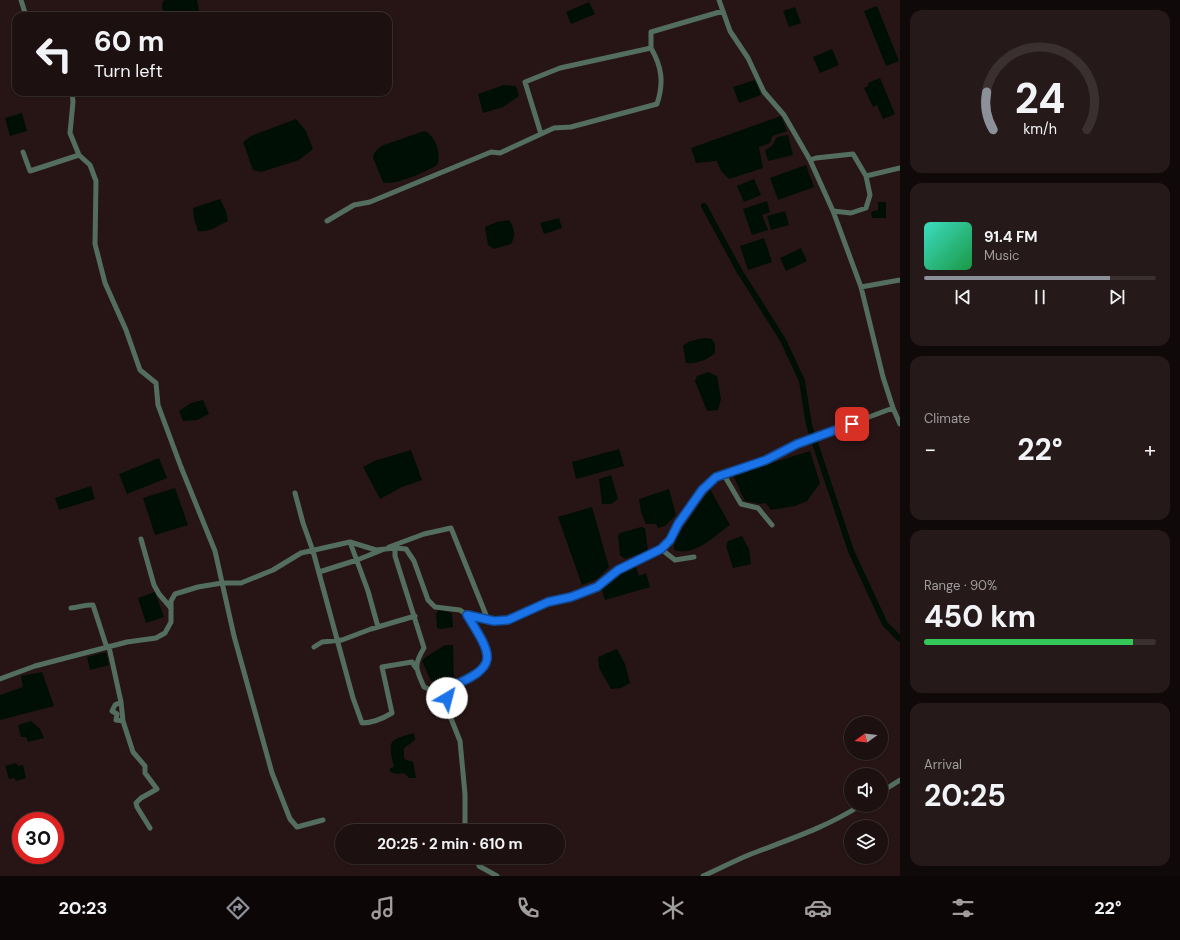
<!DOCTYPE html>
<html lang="en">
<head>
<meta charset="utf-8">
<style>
  body { margin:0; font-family:"DM Sans",sans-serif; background:#251919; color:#f1f3f6; height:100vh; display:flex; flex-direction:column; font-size:15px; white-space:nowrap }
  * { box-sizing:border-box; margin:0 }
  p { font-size:13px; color:#a09d9f }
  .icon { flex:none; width:22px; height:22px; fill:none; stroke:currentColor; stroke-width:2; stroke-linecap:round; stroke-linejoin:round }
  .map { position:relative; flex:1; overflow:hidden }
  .details { display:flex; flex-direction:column; gap:10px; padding:10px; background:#100909; width:280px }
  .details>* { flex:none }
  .banner { position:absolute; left:12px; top:12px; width:380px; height:84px; border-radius:12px; box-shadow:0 1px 3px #0004,0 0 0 1px #3b3030; background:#1d1010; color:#f1f3f6; overflow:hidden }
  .needle { width:26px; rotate:255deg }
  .fabs { position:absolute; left:844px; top:716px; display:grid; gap:8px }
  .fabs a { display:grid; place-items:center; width:44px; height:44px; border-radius:50%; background:#1d1010; box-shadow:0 1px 3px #0004,0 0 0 1px #3b3030; font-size:20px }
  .speed { position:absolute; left:12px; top:812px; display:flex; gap:8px; font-size:20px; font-weight:700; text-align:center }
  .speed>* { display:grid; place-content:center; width:52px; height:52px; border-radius:50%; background:#1d1010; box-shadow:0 1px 3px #0004,0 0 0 1px #3b3030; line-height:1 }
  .speed .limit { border:6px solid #d22; background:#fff; color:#111 }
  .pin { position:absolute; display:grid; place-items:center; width:34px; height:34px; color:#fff; margin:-17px; border-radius:8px; box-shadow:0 2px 6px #0006 }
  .me { position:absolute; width:44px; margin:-22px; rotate:37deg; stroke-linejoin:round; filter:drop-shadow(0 0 3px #0008) }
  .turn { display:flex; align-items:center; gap:14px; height:84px; padding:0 16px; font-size:18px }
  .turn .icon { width:52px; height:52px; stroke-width:2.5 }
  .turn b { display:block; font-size:28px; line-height:34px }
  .big { font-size:30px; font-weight:700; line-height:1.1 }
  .details .card { flex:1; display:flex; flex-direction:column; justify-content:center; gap:6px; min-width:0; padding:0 14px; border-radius:12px; background:#251919 }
  .details .dial { align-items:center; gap:0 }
  .dial svg { height:104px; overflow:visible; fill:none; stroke:#3b3030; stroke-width:7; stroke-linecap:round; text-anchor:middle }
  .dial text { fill:#f1f3f6; stroke:none }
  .song { display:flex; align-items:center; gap:12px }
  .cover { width:48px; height:48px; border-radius:6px; background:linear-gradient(135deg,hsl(170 70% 55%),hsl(140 70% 35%)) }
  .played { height:4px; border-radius:2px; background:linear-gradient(90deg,#8c9099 80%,#3b3030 80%) }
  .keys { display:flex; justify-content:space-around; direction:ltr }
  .heat { display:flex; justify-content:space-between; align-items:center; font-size:22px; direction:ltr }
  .charge { height:6px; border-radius:3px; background:linear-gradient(90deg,#34c759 90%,#3b3030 0) }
  .trip { position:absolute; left:335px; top:824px; width:230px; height:40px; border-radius:20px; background:#1d1010; box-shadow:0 1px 3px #0004,0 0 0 1px #3b3030; font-weight:700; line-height:40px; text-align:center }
  .tab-bar { display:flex; height:64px; justify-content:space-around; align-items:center; background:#0c0606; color:#a09d9f }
  .tab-bar .icon { width:28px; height:28px }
  .tab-bar .selected { color:#8c9099 }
  .tab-bar b { font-size:18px; color:#f1f3f6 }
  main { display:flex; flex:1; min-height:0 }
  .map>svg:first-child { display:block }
  .water { fill:#000f05 }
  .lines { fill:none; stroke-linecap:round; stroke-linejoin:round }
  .canal { stroke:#000f05; stroke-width:6 }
  .minor { stroke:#536e5f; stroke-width:5 }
  .route-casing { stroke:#114b97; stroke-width:10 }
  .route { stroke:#1a73e8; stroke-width:7 }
</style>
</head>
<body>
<main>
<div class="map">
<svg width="900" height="876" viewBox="0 0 900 876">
  <rect width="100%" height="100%" fill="#271515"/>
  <path class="water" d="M166,0H197L199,10L193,16H165L162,7L163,1Z
    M589,2L595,14L571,24L566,12Z
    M877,6L899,61L886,66L864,11Z
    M795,7L801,23L789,27L783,11Z
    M832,49L839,65L820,73L813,57Z
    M880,78L895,114L883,119L877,105L873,107L864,88L868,86V83Z
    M755,80L761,95L739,103L733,87Z
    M504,85L516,86L519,96L503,107L483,113L478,94Z
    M22,113L27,131L10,136L5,118Z
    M781,116L787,131L772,136L770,143L759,147L763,168L729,179L721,171L717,161L696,163L691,148Z
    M296,119L306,131L313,149L299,160L261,172L253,170L243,142L251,136Z
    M424,131C435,134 442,155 437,165C428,171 392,187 383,182L373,158L374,153L381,146Z
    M788,135L793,155L768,161L765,150L772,146L777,137Z
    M806,165L814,187L778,200L770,178Z
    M754,179L761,195L744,202L737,186Z
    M220,199L226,211L228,221C219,225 209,233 198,231L194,219L193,208Z
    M767,201L770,212L762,215L768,230L752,235L743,209Z
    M878,202H886V218H872L871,212L878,210Z
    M785,211L789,225L771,230L767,216Z
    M559,218L562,228L544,234L540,223Z
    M509,220C515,229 516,235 511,244L494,249L488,245L485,227L497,222Z
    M764,238L772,262L748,270L740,246Z
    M801,248L807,261L786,271L780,258Z
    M706,338L712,339L715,344V353C707,360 697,364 686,363L683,346C690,340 697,339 706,338Z
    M708,372L717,376L721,399L718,410L707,411L695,381L697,376Z
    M203,400L209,414L197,420L183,421L179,411L191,403Z
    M619,449L624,466L576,479L572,462Z
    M411,450L422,480L402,487L380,499L363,467L374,461Z
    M810,451L820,483L807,501L795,506L771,510L766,503L760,504L745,501L733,475Z
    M159,458L167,478L127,494L119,474Z
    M611,475L618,499L611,504H602L599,479Z
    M91,486L95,499L59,510L55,498Z
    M175,488L188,525L155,535L143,498Z
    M669,489L676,515L665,526L658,528L656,524H646L641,512L639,499Z
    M710,489L730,525C714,536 695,557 674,550V541Z
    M592,507L609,567L597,579L582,585L558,517Z
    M641,527L645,528L648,551L625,559L620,555L618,536L620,533Z
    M742,536L749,549L751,564L733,568L726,546L728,541Z
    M636,567L639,576L646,573L650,587L605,600L601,587L621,572Z
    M155,592L164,617L146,623L138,598Z
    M439,610L452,613L453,627L441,629L437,628L436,614Z
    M445,645H453L454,679L441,685L431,681L422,661L426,657Z
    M617,649L625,664L630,683L621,688L611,689L599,668L598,657Z
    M106,652L109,665L90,670L87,657Z
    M42,672L54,706L0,720V695L23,687L21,676Z
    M31,721L40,729L44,738L28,742L26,737H21L18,725Z
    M414,733L415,740L404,748V759L413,762L416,778H409L404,773L397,774L390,772V768L394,767C387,740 389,740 414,733Z
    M16,763L18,766L23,765L26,778L16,781L14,778L9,779L5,766Z"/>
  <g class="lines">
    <path class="canal" d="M704,206L740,272L783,340L802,381L809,425L851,551L885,624L900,639"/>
    <path class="minor" d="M21,0L26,16
      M719,0L730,31L748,58L764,92L784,115L810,160L833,211L861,287L883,377L893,408
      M72,92L73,102L70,133L79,155L90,165L96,181L95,244L105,283L126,330L140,370L156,383L158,405L181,467L215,551L234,636L272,773L290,819L297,827L323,820
      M541,134L525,82L560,68L651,48V32L723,11
      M23,152L30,171L79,155
      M810,160L816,158L853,154L866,176L870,195L866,208L851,213L833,211
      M866,176L900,168
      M327,221L354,205L370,202L491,152L500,153L554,128L571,127L657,104C664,83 662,67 651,48
      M861,287L900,280
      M724,475L741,504L758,508L772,525
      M295,493L303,523L313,551L353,698L362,723C373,723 382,719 392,713L382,667L412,662L416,668
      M141,539L154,585L159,594L171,608
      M350,542L368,591L378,627
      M389,547L424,534L451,528L488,620
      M395,548V556L424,648C413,666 416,669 424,687L437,693L447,709
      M661,549L670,540L678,524L702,490L715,477L766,460L808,440L893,408L900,424
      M319,572L357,560L382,550
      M71,608C79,608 84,604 93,605L106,645L109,647L121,702L123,721L133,752L145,766V773L157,789L141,798L136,803L137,807L150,828
      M314,647L322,642L342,640L371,629L415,616
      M0,679L35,666L127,642L156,638L165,633L171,622V601L175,594L198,587L222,583H241L273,570L301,553L350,542L376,550L395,548L406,549L414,561L428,600L435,607L460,610L467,615L494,621L508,620L548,602L571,597L597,587L618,570L661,549L675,560L694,557
      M121,702L115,705L112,711L117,714L116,720L123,721
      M881,792L900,780
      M465,831V794L460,741L450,716L447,698L450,687C500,665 493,657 467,615
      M476,857L479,866L497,876
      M703,876C719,869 734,861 751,854C790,839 825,828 861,805"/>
  </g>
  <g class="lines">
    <g class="route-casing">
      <path id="route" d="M447,698L450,687C500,666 493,657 467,615L494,621L508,620L548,602L571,597L597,587L618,570L661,549L670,540L678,524L702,490L716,477L766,460L797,444L852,424"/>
    </g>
    <use href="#route" class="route"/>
  </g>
</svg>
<div class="fabs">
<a><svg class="needle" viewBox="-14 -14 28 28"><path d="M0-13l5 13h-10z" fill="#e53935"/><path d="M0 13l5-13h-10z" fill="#a09d9f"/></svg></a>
<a><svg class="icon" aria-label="sound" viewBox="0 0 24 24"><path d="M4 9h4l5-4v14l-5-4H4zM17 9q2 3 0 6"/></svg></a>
<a><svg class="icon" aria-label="layers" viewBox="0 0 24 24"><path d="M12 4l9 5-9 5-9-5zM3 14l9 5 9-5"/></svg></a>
</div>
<div class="speed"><div class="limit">30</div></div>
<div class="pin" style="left:852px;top:424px;background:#d93025"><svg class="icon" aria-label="arrive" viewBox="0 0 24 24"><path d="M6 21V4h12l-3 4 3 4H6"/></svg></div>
<svg class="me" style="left:447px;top:698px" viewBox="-20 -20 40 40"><circle r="19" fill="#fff"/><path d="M0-13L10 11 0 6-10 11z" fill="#1a73e8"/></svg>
<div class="trip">20:25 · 2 min · 610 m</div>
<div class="banner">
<div class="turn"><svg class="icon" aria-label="left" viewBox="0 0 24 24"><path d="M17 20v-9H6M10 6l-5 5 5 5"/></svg><div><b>60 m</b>Turn left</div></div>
</div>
</div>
<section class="details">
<div class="card dial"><svg viewBox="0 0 100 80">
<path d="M14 69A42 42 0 1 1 86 69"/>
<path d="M14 69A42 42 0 0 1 9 40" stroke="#8c9099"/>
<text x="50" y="56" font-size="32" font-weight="700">24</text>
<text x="50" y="72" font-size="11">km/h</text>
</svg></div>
<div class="card">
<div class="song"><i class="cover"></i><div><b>91.4 FM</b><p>Music</p></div></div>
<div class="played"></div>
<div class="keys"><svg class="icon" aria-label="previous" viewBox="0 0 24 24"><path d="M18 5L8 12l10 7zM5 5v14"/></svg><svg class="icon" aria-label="pause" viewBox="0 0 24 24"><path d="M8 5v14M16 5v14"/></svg><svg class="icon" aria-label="next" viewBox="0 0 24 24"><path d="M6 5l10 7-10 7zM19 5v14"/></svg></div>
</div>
<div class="card"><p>Climate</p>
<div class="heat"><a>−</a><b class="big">22°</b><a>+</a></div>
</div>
<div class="card"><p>Range · 90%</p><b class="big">450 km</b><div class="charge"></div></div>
<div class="card"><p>Arrival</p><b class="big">20:25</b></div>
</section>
</main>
<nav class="tab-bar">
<b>20:23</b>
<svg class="icon selected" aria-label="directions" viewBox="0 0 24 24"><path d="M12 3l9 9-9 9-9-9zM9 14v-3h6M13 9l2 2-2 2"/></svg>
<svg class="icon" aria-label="music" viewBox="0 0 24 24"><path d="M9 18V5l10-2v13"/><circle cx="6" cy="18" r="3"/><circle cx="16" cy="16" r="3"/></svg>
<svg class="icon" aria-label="phone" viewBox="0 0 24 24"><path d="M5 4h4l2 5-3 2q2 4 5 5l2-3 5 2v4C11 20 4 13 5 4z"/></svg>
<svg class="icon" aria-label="climate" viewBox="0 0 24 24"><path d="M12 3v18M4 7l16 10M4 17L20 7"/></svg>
<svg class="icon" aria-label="car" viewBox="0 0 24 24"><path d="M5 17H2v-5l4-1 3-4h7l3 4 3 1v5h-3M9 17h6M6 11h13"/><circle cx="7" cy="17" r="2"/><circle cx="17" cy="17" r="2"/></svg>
<svg class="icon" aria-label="filters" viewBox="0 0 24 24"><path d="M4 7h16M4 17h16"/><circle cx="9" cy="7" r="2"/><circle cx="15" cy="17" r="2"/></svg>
<b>22°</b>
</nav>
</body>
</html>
